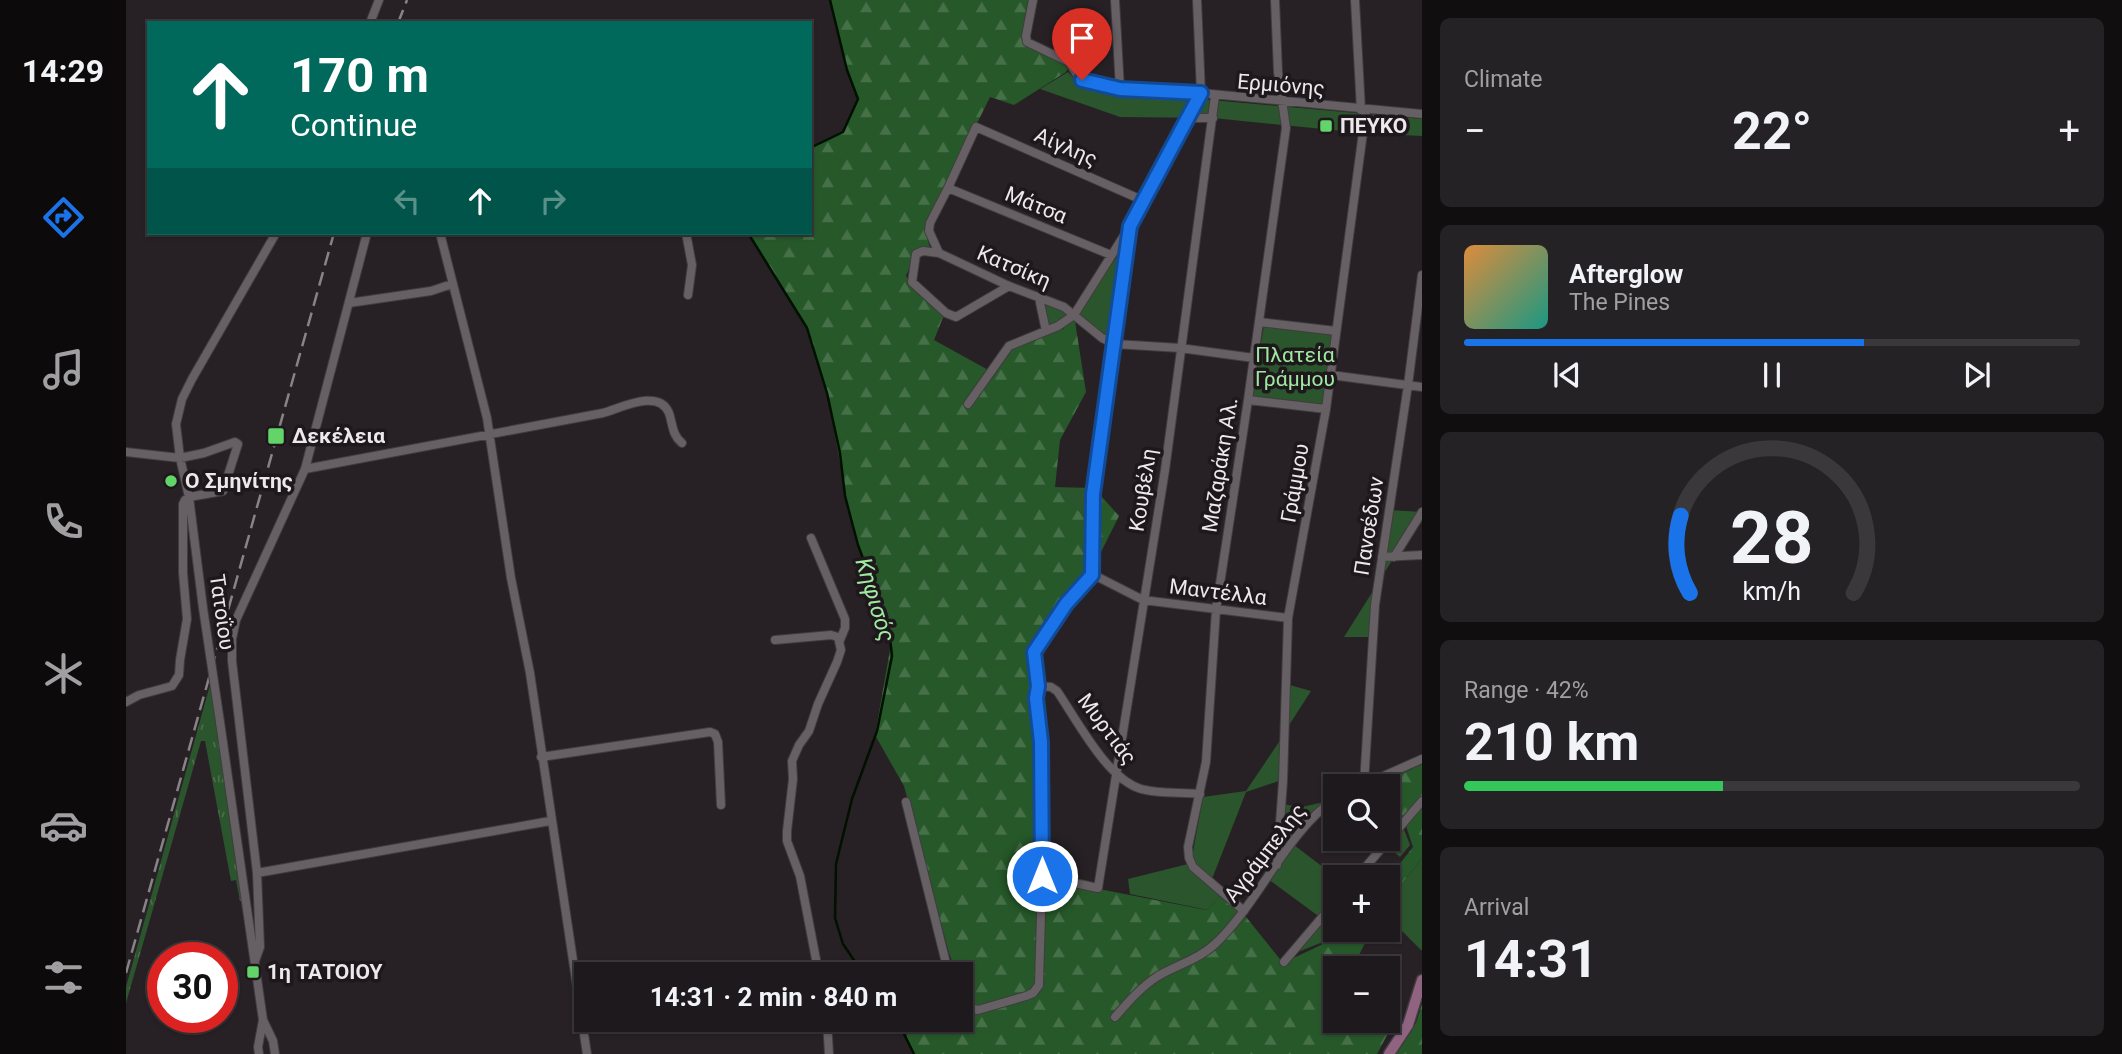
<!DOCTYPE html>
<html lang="en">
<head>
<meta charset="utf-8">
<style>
  body { margin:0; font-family:Roboto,sans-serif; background:#252225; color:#f1f3f6; height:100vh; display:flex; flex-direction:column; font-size:26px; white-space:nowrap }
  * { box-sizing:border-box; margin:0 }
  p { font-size:23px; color:#a0a0a3 }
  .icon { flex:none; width:38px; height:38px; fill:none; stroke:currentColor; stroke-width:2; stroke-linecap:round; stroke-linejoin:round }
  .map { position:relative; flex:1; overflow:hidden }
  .sheet { display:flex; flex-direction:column; gap:18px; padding:18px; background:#100e0f; width:700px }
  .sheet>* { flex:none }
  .hud { position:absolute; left:21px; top:21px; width:665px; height:214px; border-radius:0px; box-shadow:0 2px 5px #0004,0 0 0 2px #3b383b; background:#00695c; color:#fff; overflow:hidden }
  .controls { position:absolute; left:1197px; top:774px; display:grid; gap:14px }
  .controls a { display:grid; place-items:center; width:77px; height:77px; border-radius:0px; background:#1d191c; box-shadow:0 2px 5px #0004,0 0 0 2px #3b383b; font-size:35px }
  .speed { position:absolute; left:21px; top:942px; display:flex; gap:14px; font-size:35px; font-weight:700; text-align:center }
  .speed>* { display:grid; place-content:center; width:91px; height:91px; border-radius:50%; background:#1d191c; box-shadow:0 2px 5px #0004,0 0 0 2px #3b383b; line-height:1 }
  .speed .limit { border:10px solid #d22; background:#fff; color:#111 }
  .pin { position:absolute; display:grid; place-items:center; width:60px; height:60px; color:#fff; margin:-72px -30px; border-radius:50% 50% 50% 0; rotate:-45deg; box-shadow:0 0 7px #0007 }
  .pin .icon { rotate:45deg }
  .me { position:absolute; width:77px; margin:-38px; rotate:0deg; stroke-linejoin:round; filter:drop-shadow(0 0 5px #0008) }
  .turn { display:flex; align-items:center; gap:24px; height:147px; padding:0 28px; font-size:32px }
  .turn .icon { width:91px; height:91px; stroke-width:2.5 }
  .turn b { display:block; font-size:49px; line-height:60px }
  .lanes { display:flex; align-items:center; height:66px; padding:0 28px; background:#0003; justify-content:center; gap:35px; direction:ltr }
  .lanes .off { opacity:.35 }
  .big { font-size:52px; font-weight:700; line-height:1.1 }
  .sheet .tile { flex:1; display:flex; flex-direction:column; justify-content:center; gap:10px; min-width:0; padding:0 24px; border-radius:10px; background:#252225 }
  .sheet .dial { align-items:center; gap:0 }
  .dial svg { height:182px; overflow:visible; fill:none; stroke:#3b383b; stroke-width:7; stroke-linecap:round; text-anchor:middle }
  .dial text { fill:#f1f3f6; stroke:none }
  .song { display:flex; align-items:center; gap:21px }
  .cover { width:84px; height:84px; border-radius:10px; background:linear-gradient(135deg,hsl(30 70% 55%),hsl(170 70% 35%)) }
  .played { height:7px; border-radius:4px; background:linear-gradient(90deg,#1a73e8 65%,#3b383b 65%) }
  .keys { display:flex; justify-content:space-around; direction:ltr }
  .heat { display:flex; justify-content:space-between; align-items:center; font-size:38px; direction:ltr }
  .charge { height:10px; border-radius:5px; background:linear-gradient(90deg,#34c759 42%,#3b383b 0) }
  .trip { position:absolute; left:448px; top:962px; width:399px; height:70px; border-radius:0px; background:#1d191c; box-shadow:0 2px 5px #0004,0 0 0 2px #3b383b; font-weight:700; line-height:70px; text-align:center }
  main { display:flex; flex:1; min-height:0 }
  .dock { display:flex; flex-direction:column; width:126px; justify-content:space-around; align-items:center; background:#0c0a0b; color:#a0a0a3 }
  .dock .icon { width:49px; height:49px }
  .dock .selected { color:#1a73e8 }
  .dock b { font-size:32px; color:#f1f3f6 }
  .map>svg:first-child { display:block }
  .grass { fill:url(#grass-tufts) }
  .forest { fill:url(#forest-firs) }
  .park { fill:#2b552c }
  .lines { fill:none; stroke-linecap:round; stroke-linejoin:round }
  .stream { stroke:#010; stroke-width:2.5 }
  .minor-casing { stroke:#413c3f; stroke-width:10 }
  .major-casing { stroke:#413c3f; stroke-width:13 }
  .minor { stroke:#666064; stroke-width:8 }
  .major { stroke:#906481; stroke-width:10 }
  .rail { stroke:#888386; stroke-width:2.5; stroke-dasharray:14 7; stroke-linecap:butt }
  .minor-bridge-casing { stroke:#413c3f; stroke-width:10; stroke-linecap:butt }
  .minor-bridge { stroke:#666064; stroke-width:8 }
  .route-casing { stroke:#114b97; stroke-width:18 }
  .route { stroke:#1a73e8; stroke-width:12 }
  .poi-dot { fill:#62d469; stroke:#1e181c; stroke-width:2.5 }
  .labels { text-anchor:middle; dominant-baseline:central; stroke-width:7; stroke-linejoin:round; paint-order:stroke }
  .street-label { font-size:21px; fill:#ede9eb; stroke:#1e181c }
  .poi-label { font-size:21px; font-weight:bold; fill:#ede9eb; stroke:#1e181c; text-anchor:start }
  .park-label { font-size:21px; fill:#9fe8a0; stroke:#1e181c }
  .water-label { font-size:23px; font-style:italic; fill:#a0eaa2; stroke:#1e181c }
</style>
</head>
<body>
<main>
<nav class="dock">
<b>14:29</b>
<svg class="icon selected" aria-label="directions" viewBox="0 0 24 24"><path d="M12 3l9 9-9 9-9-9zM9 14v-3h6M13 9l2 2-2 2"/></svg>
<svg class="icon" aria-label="music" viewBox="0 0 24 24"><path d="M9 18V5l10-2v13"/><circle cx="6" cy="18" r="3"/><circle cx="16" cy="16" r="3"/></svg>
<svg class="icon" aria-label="phone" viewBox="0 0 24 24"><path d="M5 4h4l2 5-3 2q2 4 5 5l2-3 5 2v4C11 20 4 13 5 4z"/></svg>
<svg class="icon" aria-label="climate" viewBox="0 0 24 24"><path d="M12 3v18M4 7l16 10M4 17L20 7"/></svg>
<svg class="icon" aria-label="car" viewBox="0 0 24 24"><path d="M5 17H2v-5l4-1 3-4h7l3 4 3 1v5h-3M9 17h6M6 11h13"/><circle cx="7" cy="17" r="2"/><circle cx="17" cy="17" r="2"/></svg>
<svg class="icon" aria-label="filters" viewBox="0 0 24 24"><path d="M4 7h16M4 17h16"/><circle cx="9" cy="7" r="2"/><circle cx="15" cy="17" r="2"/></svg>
</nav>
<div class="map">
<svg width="1296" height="1054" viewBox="0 0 1296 1054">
  <defs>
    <pattern id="grass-tufts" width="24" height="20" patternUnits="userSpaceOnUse" patternTransform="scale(1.75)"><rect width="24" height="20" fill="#2b552c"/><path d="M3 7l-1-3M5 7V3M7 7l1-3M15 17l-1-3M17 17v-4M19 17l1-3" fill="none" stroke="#4a6d4b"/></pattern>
    <pattern id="forest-firs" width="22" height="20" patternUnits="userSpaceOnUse" patternTransform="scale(1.75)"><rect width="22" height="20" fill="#265829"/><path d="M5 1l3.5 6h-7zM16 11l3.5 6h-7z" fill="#467048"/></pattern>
  </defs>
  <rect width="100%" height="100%" fill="#272125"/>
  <path class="grass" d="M84,685L117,901H114L110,880L105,881L79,741H75L0,1003V987Z"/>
  <path class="forest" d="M704,0H904L896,37L898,44L943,66L940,72L888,105L864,97L799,229L804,248L789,253L780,276L792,294L818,315L808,340L864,371L892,342L937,329L948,315L960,392L934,440L929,487L967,525L968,488L993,516L972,558L968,530L963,571L906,646L917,878L1075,909L1082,910L1094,895L1116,912L1157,963L1216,935L1222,929H1246L1230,961L1233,968H1209V1020H1262V1001L1274,1011L1251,1054H788L780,1035L806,1020H835V1003L840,998L835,983V975H831L823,953L778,786L749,735L765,644L725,521L701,393L681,328L622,233H684V148L717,132L732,99L721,70Z
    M1296,764V858L1262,902V879L1287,847L1274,808L1261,781Z
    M1296,1004V1054H1269L1290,1023Z"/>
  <path class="park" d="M942,72L957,87L991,94L1074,99L1296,119V136L1237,133L1087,118L994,117L914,89Z
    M1001,243L989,344L948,316L920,328L915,299L948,315Z
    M1138,325L1210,331L1200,409L1126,397Z
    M928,487L968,488V526Z
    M1263,510L1296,512L1252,583L1246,637H1218L1252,583Z
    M1160,684L1185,691L1158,733Z
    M1157,736L1156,780L1120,792L1086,879L1072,868L1066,857L1077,797L1120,791Z
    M1207,800L1168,845L1210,877L1209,900L1195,918L1142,879L1151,866L1155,804L1176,807Z
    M1277,827L1284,845L1274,857L1261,846Z
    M1296,858V950H1295L1262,917V902Z
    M1062,864L1096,893L1082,910L1004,894L1002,879Z
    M1194,921L1214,935L1172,952Z"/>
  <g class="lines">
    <path class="stream" d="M684,148L717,132L732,99L721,70L704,0
      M622,233L681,328L701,393L714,453L719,496L732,545L763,629L766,656L751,731L726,799L710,864L709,918L717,944L738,975
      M771,1020L788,1054"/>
    <g class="minor-casing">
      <path id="minor" d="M907,0L900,36L901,42L943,62L953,78L962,84L994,89L1075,93L1296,114
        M989,0L994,89
        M1229,0L1235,110
        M244,23L253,0
        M1062,118H1087
        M822,188L985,255
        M1004,226L968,486L966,574L1017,600L1162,618
        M314,233L361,418L385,578L404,673L461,1054
        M560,233L566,265L562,295
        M813,253L883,286L938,307L976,338L989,344L1054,348L1128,358
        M883,286L830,317L820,313L786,282L790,254L797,251L813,253L803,231L804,223L822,188L850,127L1016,200
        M913,298L920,331
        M223,303L305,291L326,284
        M1133,322L1210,331
        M1205,375L1296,387
        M1122,400L1200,409
        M842,404L883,346L932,326L948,315L1004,226L1075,93L1071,0
        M0,452L54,458L78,453L109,442L112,444L97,491L63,497L59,500L57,504V573L61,619L54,660L53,675L46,686L13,695L0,702
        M179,469L477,413C495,408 533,388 543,413C547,425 546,435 556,443
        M685,538L719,619V628L714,640
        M1256,557L1296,555
        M1268,557L1296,512
        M77,608L63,497L54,458L50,424L56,399L66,379L150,233
        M649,640L705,635L712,637L715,650L711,662L692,704L683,731L673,745L666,761L667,779L661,831V841L674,876L693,975
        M912,686L909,648L940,604L966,574
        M94,722L137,1020L147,1041L149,1054
        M415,757L584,732L589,734L592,742L595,805
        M1238,784L1249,605L1282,385L1296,275
        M1235,786L1296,759
        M780,802L823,975
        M1151,865L1157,781L1162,618L1200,409L1240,110
        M131,873L424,821
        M916,876L972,888L1039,470L1089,96
        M1231,877L1296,801
        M1118,911L1067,867L1063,858L1062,847L1080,762L1090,610L1122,400L1160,128L1152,72L1149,0
        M129,961L134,947L131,873L106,661V639L110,620L179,469L241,233
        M1158,962L1209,902
        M835,1006L852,1010L900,996L907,993L913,985C915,905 919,824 915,744C915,726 906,702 912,686L925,687L931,691C951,720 981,779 1015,789C1033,794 1055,792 1074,794
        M989,1017C1002,1002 1015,987 1032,976C1051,965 1073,959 1089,944C1132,904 1162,830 1209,799
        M701,1020L703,1054
        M133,1054L132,1047L137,1020"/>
    </g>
    <g class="major-casing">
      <path id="major" d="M1263,1054L1282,1025L1296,980"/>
    </g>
    <use href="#minor" class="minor"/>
    <use href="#major" class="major"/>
    <path class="rail" d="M272,23L281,0
      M0,973L208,233"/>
    <g class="minor-bridge-casing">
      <path id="minor-bridge" d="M77,608L94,722"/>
    </g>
    <use href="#minor-bridge" class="minor-bridge"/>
  </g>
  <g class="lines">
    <g class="route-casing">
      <path id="route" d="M916,876L915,742L910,698L912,686L908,652L940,604L966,575L967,494L1004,226L1075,93L994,89L956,80"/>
    </g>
    <use href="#route" class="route"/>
  </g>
  <g class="poi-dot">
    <rect x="1193" y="119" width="14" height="14" rx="3.5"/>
    <rect x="141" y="427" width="18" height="18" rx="3.5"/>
    <circle cx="45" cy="481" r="7"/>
    <rect x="120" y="965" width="14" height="14" rx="3.5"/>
  </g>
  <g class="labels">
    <g class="street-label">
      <text transform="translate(1155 85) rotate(5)">Ερμιόνης</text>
      <text transform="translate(940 147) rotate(24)">Αίγλης</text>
      <text transform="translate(910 205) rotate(22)">Μάτσα</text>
      <text transform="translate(888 267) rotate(23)">Κατσίκη</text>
      <text transform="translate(1094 465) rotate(-81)">Μαζαράκη Αλ.</text>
      <text transform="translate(1169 483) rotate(-80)">Γράμμου</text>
      <text transform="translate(1017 490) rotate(-81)">Κουβέλη</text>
      <text transform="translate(1243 526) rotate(-81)">Πανσέδων</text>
      <text transform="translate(1092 592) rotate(7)">Μαντέλλα</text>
      <text transform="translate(96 612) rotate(82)">Τατοΐου</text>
      <text transform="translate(981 729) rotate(53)">Μυρτιάς</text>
      <text transform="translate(1139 853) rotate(-52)">Αγράμπελης</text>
    </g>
    <g class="poi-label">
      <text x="1214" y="126">ΠΕΥΚΟ</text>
      <text x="166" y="436">Δεκέλεια</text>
      <text x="59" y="481">Ο Σμηνίτης</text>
      <text x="141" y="972">1η ΤΑΤΟΙΟΥ</text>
    </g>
    <g class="park-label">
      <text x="1169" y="355">Πλατεία<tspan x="1169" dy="24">Γράμμου</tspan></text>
    </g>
    <g class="water-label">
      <text transform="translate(749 600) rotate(73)">Κηφισός</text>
    </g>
  </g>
</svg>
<div class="controls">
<a><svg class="icon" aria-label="search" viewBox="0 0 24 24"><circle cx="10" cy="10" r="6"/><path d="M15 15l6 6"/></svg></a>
<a>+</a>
<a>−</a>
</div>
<div class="speed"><div class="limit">30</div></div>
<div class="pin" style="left:956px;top:80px;background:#d93025"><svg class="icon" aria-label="arrive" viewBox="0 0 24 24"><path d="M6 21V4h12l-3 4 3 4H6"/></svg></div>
<svg class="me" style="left:916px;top:876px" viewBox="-20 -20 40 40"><circle r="17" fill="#1a73e8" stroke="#fff" stroke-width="3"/><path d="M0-11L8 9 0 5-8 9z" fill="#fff"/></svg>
<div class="trip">14:31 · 2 min · 840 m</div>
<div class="hud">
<div class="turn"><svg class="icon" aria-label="ahead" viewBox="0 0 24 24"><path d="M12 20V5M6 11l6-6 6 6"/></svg><div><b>170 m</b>Continue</div></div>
<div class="lanes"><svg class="icon off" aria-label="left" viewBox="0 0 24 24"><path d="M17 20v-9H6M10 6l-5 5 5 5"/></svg><svg class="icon" aria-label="ahead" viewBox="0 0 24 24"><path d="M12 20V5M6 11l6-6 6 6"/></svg><svg class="icon off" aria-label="right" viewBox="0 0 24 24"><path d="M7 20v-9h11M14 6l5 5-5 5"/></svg></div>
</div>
</div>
<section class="sheet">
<div class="tile"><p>Climate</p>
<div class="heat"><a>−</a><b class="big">22°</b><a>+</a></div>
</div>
<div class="tile">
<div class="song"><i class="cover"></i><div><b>Afterglow</b><p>The Pines</p></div></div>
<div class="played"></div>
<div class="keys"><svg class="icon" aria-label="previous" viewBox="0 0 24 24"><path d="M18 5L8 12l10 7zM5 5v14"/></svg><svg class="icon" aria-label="pause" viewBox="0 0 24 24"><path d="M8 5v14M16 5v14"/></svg><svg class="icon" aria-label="next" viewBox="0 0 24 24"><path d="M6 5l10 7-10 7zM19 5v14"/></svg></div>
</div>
<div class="tile dial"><svg viewBox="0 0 100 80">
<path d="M14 69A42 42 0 1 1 86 69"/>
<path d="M14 69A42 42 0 0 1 10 35" stroke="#1a73e8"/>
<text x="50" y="56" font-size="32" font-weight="700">28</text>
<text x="50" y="72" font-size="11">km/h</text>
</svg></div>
<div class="tile"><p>Range · 42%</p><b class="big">210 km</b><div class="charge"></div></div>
<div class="tile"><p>Arrival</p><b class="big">14:31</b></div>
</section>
</main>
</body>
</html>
